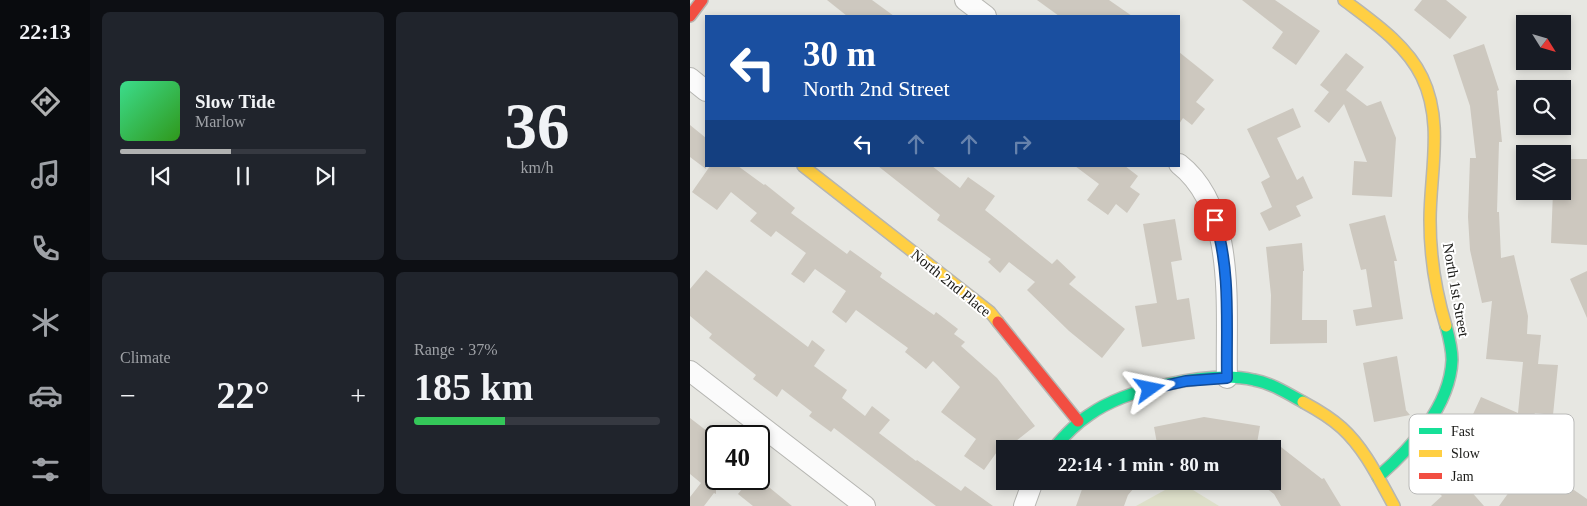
<!DOCTYPE html>
<html lang="en">
<head>
<meta charset="utf-8">
<style>
  body { margin:0; font-family:"Times New Roman",serif; background:#20242c; color:#f1f3f6; height:100vh; display:flex; flex-direction:column; font-size:19px; white-space:nowrap }
  * { box-sizing:border-box; margin:0 }
  p { font-size:16px; color:#9ea1a6 }
  .icon { flex:none; width:28px; height:28px; fill:none; stroke:currentColor; stroke-width:2; stroke-linecap:round; stroke-linejoin:round }
  .map { position:relative; flex:1; overflow:hidden }
  .drawer { display:flex; flex-direction:column; gap:12px; padding:12px; background:#0d0f14; width:600px }
  .drawer>* { flex:none }
  .top-card { position:absolute; left:15px; top:15px; width:475px; height:152px; border-radius:0px; box-shadow:0 2px 8px #0003; background:#1a4fa0; color:#fff; overflow:hidden }
  .needle { width:32px; rotate:127deg }
  .buttons { position:absolute; left:826px; top:15px; display:grid; gap:10px }
  .buttons a { display:grid; place-items:center; width:55px; height:55px; border-radius:0px; background:#171b24; box-shadow:0 2px 8px #0003; font-size:25px }
  .speed { position:absolute; left:15px; top:425px; display:flex; gap:10px; font-size:25px; font-weight:700; text-align:center }
  .speed>* { display:grid; place-content:center; width:65px; height:65px; border-radius:50%; background:#171b24; box-shadow:0 2px 8px #0003; line-height:1 }
  .speed .limit { border:2px solid #111; border-radius:8px; background:#fff; color:#111 }
  .pin { position:absolute; display:grid; place-items:center; width:42px; height:42px; color:#fff; margin:-21px; border-radius:10px; box-shadow:0 2px 8px #0006 }
  .me { position:absolute; width:55px; margin:-28px; rotate:78deg; stroke-linejoin:round; filter:drop-shadow(0 0 4px #0008) }
  .turn { display:flex; align-items:center; gap:18px; height:105px; padding:0 15px; font-size:22px }
  .turn .icon { width:65px; height:65px; stroke-width:2.5 }
  .turn b { display:block; font-size:35px; line-height:42px }
  .lanes { display:flex; align-items:center; height:48px; padding:0 15px; background:#0003; justify-content:center; gap:25px; direction:ltr }
  .lanes .off { opacity:.35 }
  .big { font-size:38px; font-weight:600; line-height:1.1 }
  .drawer .card { flex:1; display:flex; flex-direction:column; justify-content:center; gap:8px; min-width:0; padding:0 18px; border-radius:8px; background:#20242c }
  .drawer .dial { align-items:center; gap:0 }
  .dial b { font-size:65px; line-height:1 }
  .song { display:flex; align-items:center; gap:15px }
  .cover { width:60px; height:60px; border-radius:8px; background:linear-gradient(135deg,hsl(150 70% 55%),hsl(110 70% 35%)) }
  .played { height:5px; border-radius:2px; background:linear-gradient(90deg,#b0b1b1 45%,#363941 45%) }
  .keys { display:flex; justify-content:space-around; direction:ltr }
  .heat { display:flex; justify-content:space-between; align-items:center; font-size:28px; direction:ltr }
  .charge { height:8px; border-radius:4px; background:linear-gradient(90deg,#34c759 37%,#363941 0) }
  .drawer .tiles { flex:1; display:grid; gap:12px; grid-template-columns:repeat(2,1fr) }
  .trip { position:absolute; left:306px; top:440px; width:285px; height:50px; border-radius:0px; background:#171b24; box-shadow:0 2px 8px #0003; font-weight:600; line-height:50px; text-align:center }
  main { display:flex; flex:1; min-height:0 }
  .menu { display:flex; flex-direction:column; width:90px; justify-content:space-around; align-items:center; background:#090b0e; color:#9ea1a6 }
  .menu .icon { width:35px; height:35px }
  .menu .on { color:#b0b1b1 }
  .menu b { font-size:22px; color:#f1f3f6 }
  .map>svg:first-child { display:block }
  .green { fill:#dddfc9 }
  .building { fill:#cdc8bf }
  .lines { fill:none; stroke-linecap:round; stroke-linejoin:round }
  .street-casing { stroke:#b6b6b2; stroke-width:22 }
  .fast-casing { stroke:#b6b6b2; stroke-width:14 }
  .slow-casing { stroke:#b6b6b2; stroke-width:14 }
  .jam-casing { stroke:#b6b6b2; stroke-width:14 }
  .street { stroke:#fbfbfb; stroke-width:20 }
  .fast { stroke:#16e098; stroke-width:11 }
  .slow { stroke:#ffcf43; stroke-width:11 }
  .jam { stroke:#f24e42; stroke-width:11 }
  .route-casing { stroke:#114b97; stroke-width:12 }
  .route { stroke:#1a73e8; stroke-width:9 }
  .labels { text-anchor:middle; dominant-baseline:central; stroke-width:4; stroke-linejoin:round; paint-order:stroke }
  .street-label { font-size:15px; fill:#191916; stroke:#fff }
  .key { fill:#fff; stroke:#babab9; stroke-width:1 }
  .key-label { font-size:14px; fill:#191916 }
</style>
</head>
<body>
<main>
<nav class="menu">
<b>22:13</b>
<svg class="icon on" aria-label="directions" viewBox="0 0 24 24"><path d="M12 3l9 9-9 9-9-9zM9 14v-3h6M13 9l2 2-2 2"/></svg>
<svg class="icon" aria-label="music" viewBox="0 0 24 24"><path d="M9 18V5l10-2v13"/><circle cx="6" cy="18" r="3"/><circle cx="16" cy="16" r="3"/></svg>
<svg class="icon" aria-label="phone" viewBox="0 0 24 24"><path d="M5 4h4l2 5-3 2q2 4 5 5l2-3 5 2v4C11 20 4 13 5 4z"/></svg>
<svg class="icon" aria-label="climate" viewBox="0 0 24 24"><path d="M12 3v18M4 7l16 10M4 17L20 7"/></svg>
<svg class="icon" aria-label="car" viewBox="0 0 24 24"><path d="M5 17H2v-5l4-1 3-4h7l3 4 3 1v5h-3M9 17h6M6 11h13"/><circle cx="7" cy="17" r="2"/><circle cx="17" cy="17" r="2"/></svg>
<svg class="icon" aria-label="filters" viewBox="0 0 24 24"><path d="M4 7h16M4 17h16"/><circle cx="9" cy="7" r="2"/><circle cx="15" cy="17" r="2"/></svg>
</nav>
<section class="drawer">
<div class="tiles">
<div class="card">
<div class="song"><i class="cover"></i><div><b>Slow Tide</b><p>Marlow</p></div></div>
<div class="played"></div>
<div class="keys"><svg class="icon" aria-label="previous" viewBox="0 0 24 24"><path d="M18 5L8 12l10 7zM5 5v14"/></svg><svg class="icon" aria-label="pause" viewBox="0 0 24 24"><path d="M8 5v14M16 5v14"/></svg><svg class="icon" aria-label="next" viewBox="0 0 24 24"><path d="M6 5l10 7-10 7zM19 5v14"/></svg></div>
</div>
<div class="card dial"><b>36</b><p>km/h</p></div>
<div class="card"><p>Climate</p>
<div class="heat"><a>−</a><b class="big">22°</b><a>+</a></div>
</div>
<div class="card"><p>Range · 37%</p><b class="big">185 km</b><div class="charge"></div></div>
</div>
</section>
<div class="map">
<svg width="897" height="506" viewBox="0 0 897 506">
  <rect width="100%" height="100%" fill="#e7e7e2"/>
  <path class="green" d="M475,490H503L529,506H446Z"/>
  <path class="building" d="M137,0H182L204,16H157Z
    M347,0H419L442,16H369Z
    M552,0H585L630,31L606,65L582,48L593,32Z
    M732,0H756L777,17L760,39L724,10Z
    M794,44L809,90L807,91L812,142H809L807,212H809L811,258L824,255L838,316L837,334L851,335L848,364L868,365L863,415L845,413L827,454L824,453L825,442L810,435L804,448L782,439L787,429L778,425L791,397L828,413L833,362L796,359L802,301L792,303L780,250L778,217L780,158H786L780,106L763,55Z
    M489,52L524,80L506,102L515,109L502,125L493,118L489,124Z
    M656,53L674,67L656,90L677,106L691,101L706,138L702,197L662,195L664,161L677,162L654,104L639,123L624,111L639,92L630,85Z
    M603,108L611,127L587,138L607,180L613,176L623,198L606,206L611,216L579,231L570,213L582,207L571,182L580,177L557,129Z
    M0,125L16,138V169L0,157Z
    M872,159H897V245L861,243L863,191H872Z
    M20,166H48L74,185L75,184L105,208L101,213L157,254L160,250L192,273L190,277L244,315L246,312L268,329L264,334L275,342L271,346L307,378L345,426L316,449H309L294,470L274,456L286,439L251,412L270,387L243,361L236,369L215,352L218,348L166,310L156,323L142,312L156,291L125,269L114,283L101,274L116,253L86,231L81,237L60,221L67,213L41,192L27,210L2,192Z
    M188,166H242L270,188L278,177L305,196L295,210L362,264L367,259L386,277L379,284L435,329L412,358L379,331L337,290L345,282L319,262L310,273L298,262L301,259L247,220L250,215Z
    M385,166H435L448,176L440,187L450,194L437,213L426,204L418,215L397,200L409,184Z
    M695,215L707,261H704L713,319L666,326L663,310L682,307L676,269L671,270L659,224Z
    M485,219L492,260L481,262L487,300L499,298L505,339L452,347L445,306L467,303L453,224Z
    M612,243L614,271H613L612,320H637V343L580,344L581,295L576,247Z
    M16,270L118,347L122,340L135,350L124,366L157,390L152,398L175,416L182,406L200,420L189,433L226,461L227,460L271,491L275,486L303,506H246L144,428L141,432L119,416L122,412L92,389L87,397L63,379L66,375L19,338L22,334L0,316V289Z
    M897,271V318L880,279Z
    M707,356L716,410L715,409L720,415L684,422L673,363Z
    M514,417L570,426L566,449H468L464,427Z
    M0,418L26,438V494L24,493L14,506H0V497L11,483L0,474Z
    M582,440L632,479L634,478L651,506H591L584,494L567,481H582Z
    M848,465L897,499V506H809L827,481L833,486Z
    M766,467L783,485L779,489L794,506H741L752,496L743,487Z
    M60,479H69L102,506H63L48,494Z
    M395,481H450L438,495L434,506H386Z"/>
  <g class="lines">
    <g class="street-casing">
      <path id="street" d="M275,0L296,16
        M0,78L16,91
        M489,164C548,210 535,312 537,378
        M0,371L175,506
        M334,506L343,481"/>
    </g>
    <g class="fast-casing">
      <path id="fast" d="M363,449C374,436 385,424 399,415C435,389 520,370 564,380C581,383 597,393 613,402
        M688,477C721,448 760,407 762,360C762,348 759,337 756,326"/>
    </g>
    <g class="slow-casing">
      <path id="slow" d="M654,0C683,22 716,44 732,77C754,122 740,173 740,220C740,255 746,293 756,326
        M113,166L300,312L308,322
        M613,402C626,409 640,417 652,428C675,449 689,479 704,506"/>
    </g>
    <g class="jam-casing">
      <path id="jam" d="M0,16L12,0
        M308,322L388,421"/>
    </g>
    <use href="#street" class="street"/>
    <use href="#fast" class="fast"/>
    <use href="#slow" class="slow"/>
    <use href="#jam" class="jam"/>
  </g>
  <g class="lines">
    <g class="route-casing">
      <path id="route" d="M460,389L496,381L537,378C536,326 541,271 525,220"/>
    </g>
    <use href="#route" class="route"/>
  </g>
  <g class="labels">
    <g class="street-label">
      <text transform="translate(261 283) rotate(39)">North 2nd Place</text>
      <text transform="translate(766 290) rotate(80)">North 1st Street</text>
    </g>
  </g>
  <rect x="719" y="414" width="165" height="80" rx="8" class="key"/>
  <rect x="729" y="428" width="23" height="6" fill="#16e098"/>
  <rect x="729" y="450" width="23" height="7" fill="#ffcf43"/>
  <rect x="729" y="473" width="23" height="6" fill="#f24e42"/>
  <g class="key-label">
    <text x="761" y="436">Fast</text>
    <text x="761" y="458">Slow</text>
    <text x="761" y="481">Jam</text>
  </g>
</svg>
<div class="buttons">
<a><svg class="needle" viewBox="-14 -14 28 28"><path d="M0-13l5 13h-10z" fill="#e53935"/><path d="M0 13l5-13h-10z" fill="#9ea1a6"/></svg></a>
<a><svg class="icon" aria-label="search" viewBox="0 0 24 24"><circle cx="10" cy="10" r="6"/><path d="M15 15l6 6"/></svg></a>
<a><svg class="icon" aria-label="layers" viewBox="0 0 24 24"><path d="M12 4l9 5-9 5-9-5zM3 14l9 5 9-5"/></svg></a>
</div>
<div class="speed"><div class="limit">40</div></div>
<div class="pin" style="left:525px;top:220px;background:#d93025"><svg class="icon" aria-label="arrive" viewBox="0 0 24 24"><path d="M6 21V4h12l-3 4 3 4H6"/></svg></div>
<svg class="me" style="left:460px;top:389px" viewBox="-20 -20 40 40"><path d="M0-17L14 15 0 8-14 15z" fill="#1a73e8" stroke="#fff" stroke-width="4"/></svg>
<div class="trip">22:14 · 1 min · 80 m</div>
<div class="top-card">
<div class="turn"><svg class="icon" aria-label="left" viewBox="0 0 24 24"><path d="M17 20v-9H6M10 6l-5 5 5 5"/></svg><div><b>30 m</b>North 2nd Street</div></div>
<div class="lanes"><svg class="icon" aria-label="left" viewBox="0 0 24 24"><path d="M17 20v-9H6M10 6l-5 5 5 5"/></svg><svg class="icon off" aria-label="ahead" viewBox="0 0 24 24"><path d="M12 20V5M6 11l6-6 6 6"/></svg><svg class="icon off" aria-label="ahead" viewBox="0 0 24 24"><path d="M12 20V5M6 11l6-6 6 6"/></svg><svg class="icon off" aria-label="right" viewBox="0 0 24 24"><path d="M7 20v-9h11M14 6l5 5-5 5"/></svg></div>
</div>
</div>
</main>
</body>
</html>
